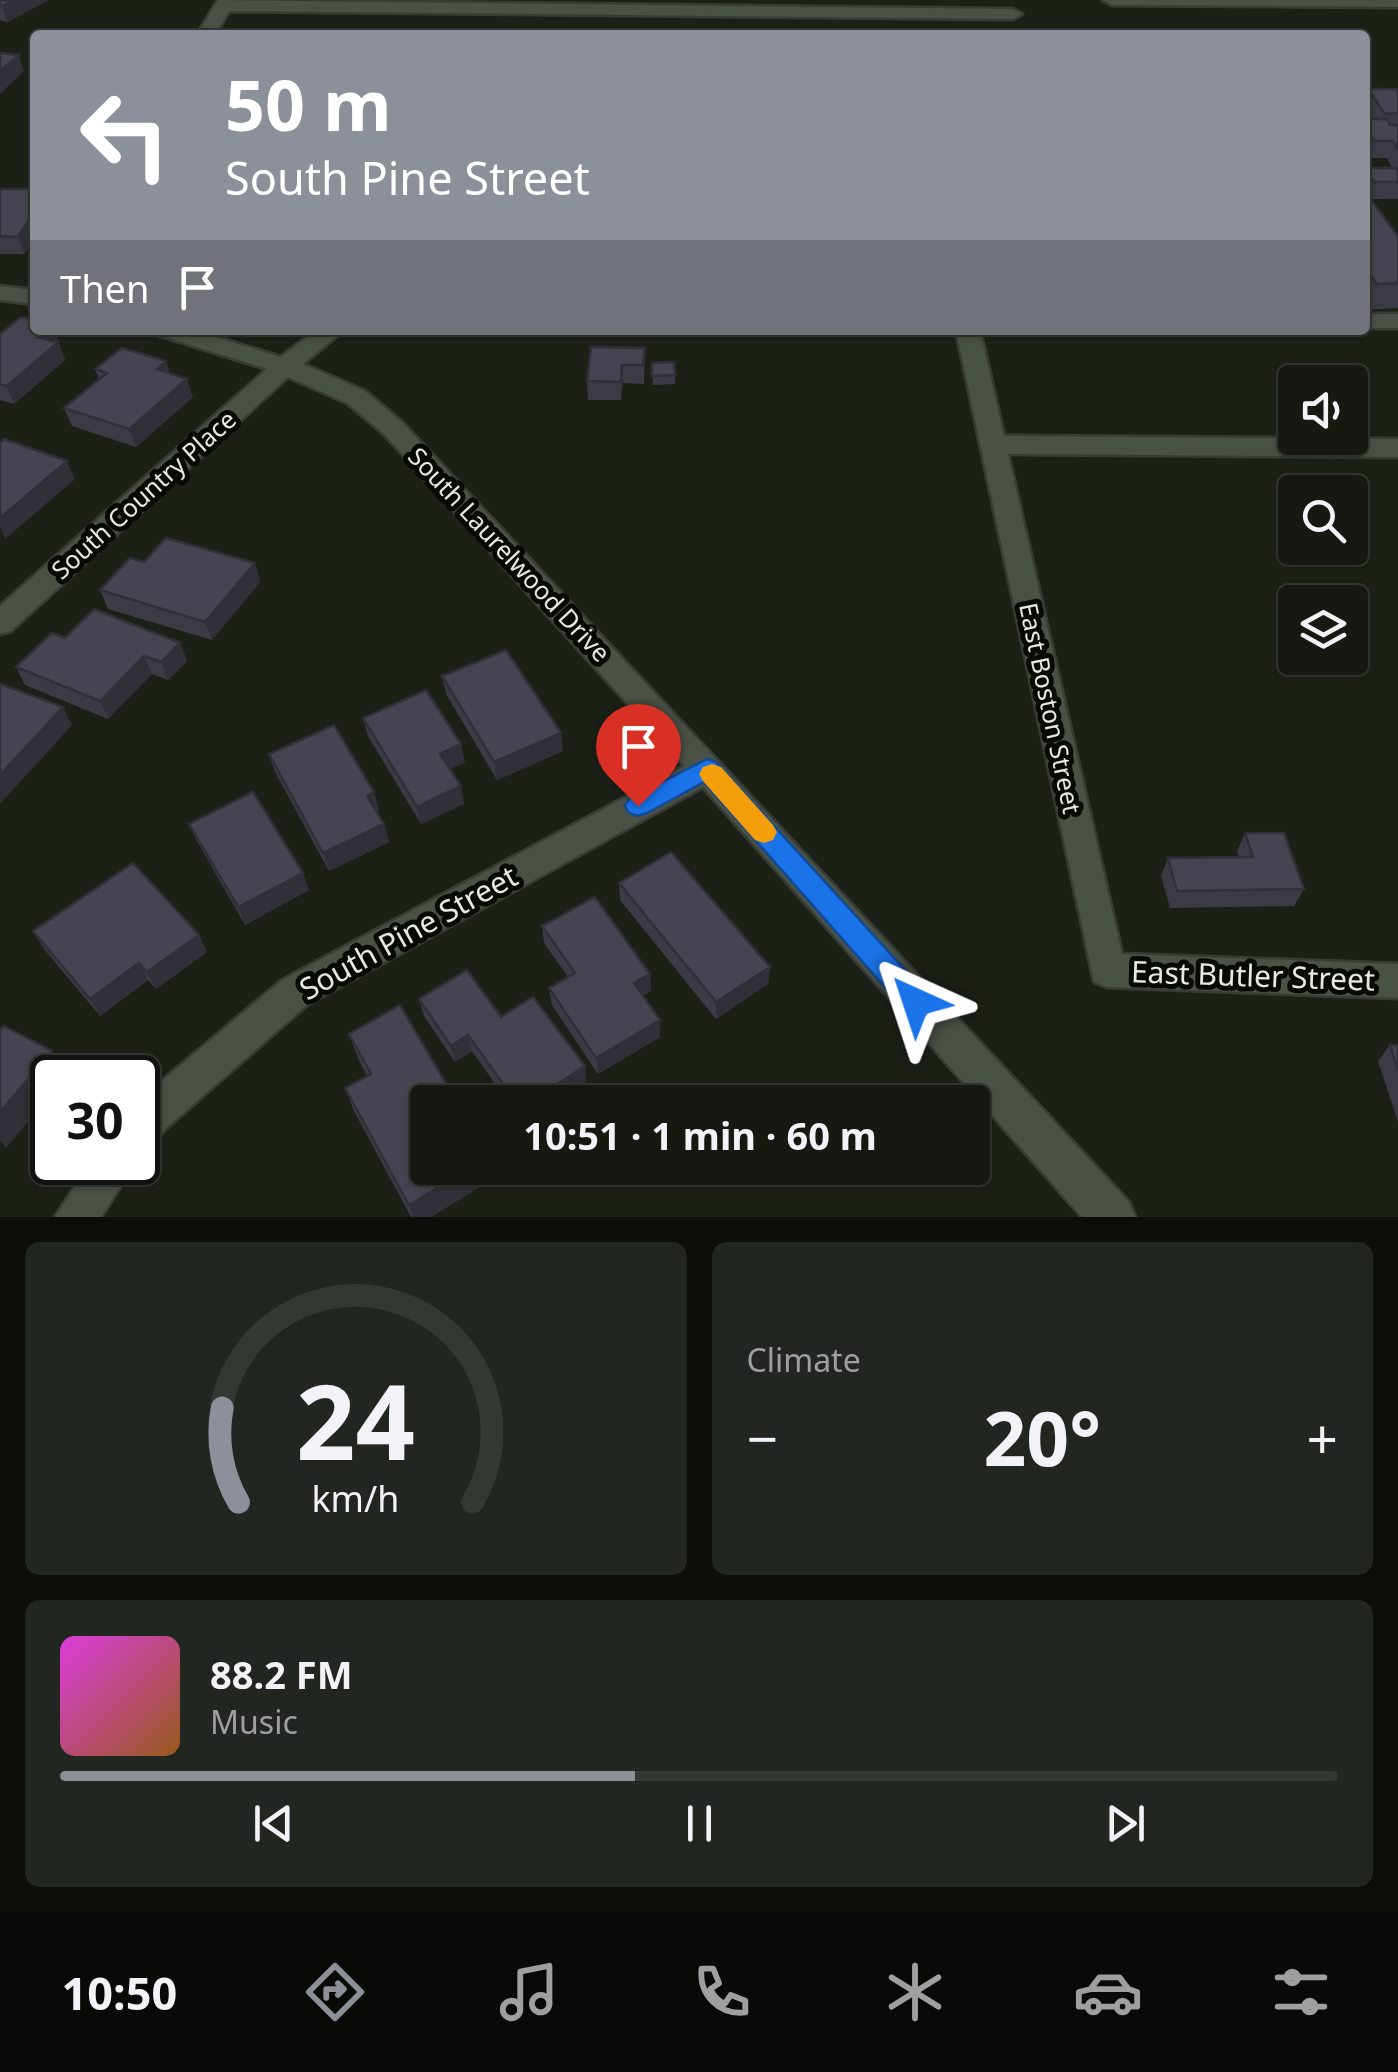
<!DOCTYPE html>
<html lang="en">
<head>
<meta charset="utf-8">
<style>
  body { margin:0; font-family:"Noto Sans",sans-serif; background:#222620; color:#f1f3f6; height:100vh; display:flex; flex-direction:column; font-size:38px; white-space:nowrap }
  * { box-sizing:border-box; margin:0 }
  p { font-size:32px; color:#9da09f }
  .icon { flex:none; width:55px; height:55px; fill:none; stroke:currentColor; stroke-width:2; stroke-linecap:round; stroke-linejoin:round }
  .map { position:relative; height:1217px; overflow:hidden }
  .details { display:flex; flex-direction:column; gap:25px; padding:25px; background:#0c0e0a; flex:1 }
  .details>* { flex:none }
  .banner { position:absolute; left:30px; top:30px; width:1340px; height:305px; border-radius:10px; box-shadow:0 2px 8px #0004,0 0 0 2px #343832; background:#8c9099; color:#fff; overflow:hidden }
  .controls { position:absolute; left:1278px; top:365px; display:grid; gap:20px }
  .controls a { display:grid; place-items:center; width:90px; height:90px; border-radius:10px; background:#151912; box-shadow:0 2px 8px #0004,0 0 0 2px #343832; font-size:50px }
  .speed { position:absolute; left:30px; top:1055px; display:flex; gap:20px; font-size:50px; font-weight:700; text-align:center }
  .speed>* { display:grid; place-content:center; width:130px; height:130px; border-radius:50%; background:#151912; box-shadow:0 2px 8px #0004,0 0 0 2px #343832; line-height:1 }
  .speed .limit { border:5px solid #111; border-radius:15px; background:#fff; color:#111 }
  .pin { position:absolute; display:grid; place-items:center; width:85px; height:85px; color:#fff; margin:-102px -42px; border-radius:50% 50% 50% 0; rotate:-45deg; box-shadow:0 0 10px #0007 }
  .pin .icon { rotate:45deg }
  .me { position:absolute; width:110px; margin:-55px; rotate:318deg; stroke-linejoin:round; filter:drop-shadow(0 0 8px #0008) }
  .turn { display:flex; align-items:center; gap:35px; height:210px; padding:0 30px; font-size:45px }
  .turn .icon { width:130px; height:130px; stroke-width:2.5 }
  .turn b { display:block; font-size:70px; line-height:85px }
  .then { display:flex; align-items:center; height:95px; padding:0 30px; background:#0003; gap:20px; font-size:38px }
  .big { font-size:75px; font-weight:700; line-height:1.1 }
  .details .widget { flex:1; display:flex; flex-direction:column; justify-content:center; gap:15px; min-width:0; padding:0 35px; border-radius:15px; background:#222620 }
  .details .dial { align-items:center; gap:0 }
  .dial svg { height:260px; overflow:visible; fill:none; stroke:#343832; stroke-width:7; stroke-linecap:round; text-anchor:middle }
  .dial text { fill:#f1f3f6; stroke:none }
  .song { display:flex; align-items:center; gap:30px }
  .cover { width:120px; height:120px; border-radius:15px; background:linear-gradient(135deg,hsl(300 70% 55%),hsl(30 70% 35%)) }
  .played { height:10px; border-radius:5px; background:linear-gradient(90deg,#8c9099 45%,#343832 45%) }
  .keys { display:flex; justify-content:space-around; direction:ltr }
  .heat { display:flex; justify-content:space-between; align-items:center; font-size:55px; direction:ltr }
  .details .tiles { flex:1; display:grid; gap:25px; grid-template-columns:1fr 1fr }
  .widget:last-child { grid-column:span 2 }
  .trip { position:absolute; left:410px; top:1085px; width:580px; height:100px; border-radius:10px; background:#151912; box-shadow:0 2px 8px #0004,0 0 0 2px #343832; font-weight:700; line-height:100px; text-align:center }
  .dock { display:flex; height:160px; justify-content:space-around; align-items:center; background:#080a07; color:#9da09f }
  .dock .icon { width:70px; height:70px }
  .dock .on { color:#8c9099 }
  .dock b { font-size:45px; color:#f1f3f6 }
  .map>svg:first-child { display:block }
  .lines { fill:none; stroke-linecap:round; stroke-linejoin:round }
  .minor-casing { stroke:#373c35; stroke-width:5 }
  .minor { fill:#4a5146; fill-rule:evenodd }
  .wall { fill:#3a3b45 }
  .shaded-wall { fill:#303038 }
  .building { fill:#444550; stroke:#303038; stroke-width:2.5 }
  .route { fill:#1a73e8; stroke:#114b97; stroke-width:2.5 }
  .slow { fill:#f59e0b }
  .labels { text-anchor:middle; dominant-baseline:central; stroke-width:10; stroke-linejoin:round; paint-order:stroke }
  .street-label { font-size:25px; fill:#e6eae3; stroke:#080a06 }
  .near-street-label { font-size:30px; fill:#e6eae3; stroke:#080a06 }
</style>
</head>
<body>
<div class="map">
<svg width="1398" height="1217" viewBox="0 0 1398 1217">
  <rect width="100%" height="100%" fill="#1c2118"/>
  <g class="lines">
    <g class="minor-casing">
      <path id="minor" d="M218,0L1013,9L1022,14L1013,19L229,11L215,35H197Z
        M1103,0H1398V7L1112,5Z
        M0,286L35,290V304L0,300Z
        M1365,314H1398V328H1365Z
        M155,330H193L281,357L316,330H344L303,364L365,391L402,422L1129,1202L1135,1217H1082L703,787L308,1004L165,1129L152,1147L138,1152V1101L282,980L684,766L384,434L347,403L288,377L11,631L0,634V606L267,369L158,335Z
        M956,330H980L1004,436L1398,439V457L1008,454L1122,954L1398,964V998L1107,987L1094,982Z
        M91,1162H136L101,1217H55Z"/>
    </g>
    <use href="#minor" class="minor"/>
  </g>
  <path class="wall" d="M0,0H49L7,22L0,20Z
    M1368,89H1398V168H1392L1387,158H1368L1365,153V119H1371L1365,110V97Z
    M1365,168H1398V199H1370L1398,236V308L1367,310L1365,307Z
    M0,189L25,254H0Z
    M35,330H54L65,360L14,404L0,400V334Z
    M645,348L644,384L623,383L621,400H588L587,381Z
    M652,363L675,375V384L653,385Z
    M95,369L170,373L193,397L136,447L72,426L64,408L99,379Z
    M144,562L255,563L260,582L212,640L108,609L100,590Z
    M65,638L180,643L187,661L168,680L152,674L108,719L25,685L16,667Z
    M442,676L563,751L497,780L446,694Z
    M363,718L465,762L450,769L464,804L421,824L368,736Z
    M269,754L379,810L376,812L384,824L389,842L329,871L275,772Z
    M189,824L309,890L245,925L197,841Z
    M1245,833L1304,889L1294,906L1170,908L1161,876L1168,858L1239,857L1237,851Z
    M619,883L770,967L768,984L716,1019L620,900Z
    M542,926L650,974L651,991L643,995L660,1037L598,1074L552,1005L549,988L568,977L544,943Z
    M33,931L199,935L207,952L156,989L148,980L100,1016L44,949Z
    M419,999L501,1017L586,1082L556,1102H508L472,1051L455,1062L424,1016Z
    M349,1034L494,1178L431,1217H411L354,1111L345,1088L367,1076L358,1058Z
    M1390,1045H1398V1122L1378,1061Z"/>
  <path class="shaded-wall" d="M13,0H49L7,22L2,6Z
    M19,55L24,71L0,94V71Z
    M35,210V238L25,254L18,237Z
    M45,330H54L65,360L14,404L7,386L37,337Z
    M166,361L172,380L157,369Z
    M622,365L623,383L621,400V382Z
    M187,379L193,397L136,447L129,429Z
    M67,461L75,479L5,539L0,527V518Z
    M255,563L260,582L212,640L205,622Z
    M180,643L187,661L168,680L161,662Z
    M144,656L152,674L108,719L100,701Z
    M63,707L72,725L0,804V775Z
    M561,733L563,751L497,780L494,762Z
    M461,744L465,762L443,772L440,754Z
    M461,786L464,804L421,824L417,807Z
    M374,792L379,810L372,814L367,796Z
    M384,824L389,842L329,871L323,853Z
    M303,873L309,890L245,925L238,907Z
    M199,935L207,952L156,989L147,972Z
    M139,963L148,980L100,1016L90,999Z
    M770,967L768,984L716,1019V1002Z
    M650,974L651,991L635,1000L634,983Z
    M660,1020V1037L598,1074L596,1058Z
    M468,1035L472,1051L455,1062L451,1046Z
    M52,1051L68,1075L66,1078H52V1093L6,1148L0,1140V1112Z
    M585,1066L586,1082L556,1102H530Z
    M470,1168H491L494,1178L431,1217H413L409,1205Z"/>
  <path class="building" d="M0,0H13L2,6H0Z
    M0,53L19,55L0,71Z
    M1368,89H1398V113L1385,114Z
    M1365,119H1387L1390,125H1398V150L1393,141H1374L1365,125Z
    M1365,168H1398V182H1374Z
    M0,189H35V210L18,237L0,236Z
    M1365,192L1398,236V283L1377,284L1365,267Z
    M21,317L35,320V330H45L37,337L58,342L7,386L0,384V334Z
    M591,347L645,348L643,365H622L621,382L587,381Z
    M122,348L166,361L157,369L187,379L129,429L64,408L107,373L95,369Z
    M674,362L675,375L652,376V363Z
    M4,439L67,461L0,518V443Z
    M166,538L255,563L205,622L100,590L130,558L144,562Z
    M94,609L180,643L161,662L144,656L100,701L16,667L52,633L65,638Z
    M506,650L561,733L494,762L442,676Z
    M0,684L63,707L0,775Z
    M426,690L461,744L440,754L461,786L417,807L363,718Z
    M334,725L374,792L367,796L384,824L323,853L269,754Z
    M253,792L303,873L238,907L189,824Z
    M1245,833H1284L1304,889L1177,891L1168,858L1253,857Z
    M671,852L770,967L716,1002L619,883Z
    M133,863L199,935L147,972L139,963L90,999L33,931Z
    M595,897L650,974L634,983L660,1020L596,1058L549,988L575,973L542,926Z
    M467,970L501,1017L533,997L585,1066L530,1102H516L468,1035L451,1046L419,999Z
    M400,1005L457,1102H428V1168H470L409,1205L345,1088L371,1074L349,1034Z
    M4,1026L52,1051L0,1112V1030Z
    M1390,1045H1398V1070Z"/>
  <path class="route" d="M707,759L716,762L926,993L930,1002L926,1011L916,1015L906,1011L704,782L647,813L638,816L629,813L625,806L629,799Z"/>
  <path class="slow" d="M712,764L721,767L773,825L777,832L773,840L764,843L755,840L703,781L699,774L703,767Z"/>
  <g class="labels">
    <g class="street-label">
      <text transform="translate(143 494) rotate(-42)">South Country Place</text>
      <text transform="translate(510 554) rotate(47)">South Laurelwood Drive</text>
      <text transform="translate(1051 708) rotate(78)">East Boston Street</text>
    </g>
    <g class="near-street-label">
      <text transform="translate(408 932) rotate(-29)">South Pine Street</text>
      <text transform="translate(1253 975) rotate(2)">East Butler Street</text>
    </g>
  </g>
</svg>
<div class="controls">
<a><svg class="icon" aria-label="sound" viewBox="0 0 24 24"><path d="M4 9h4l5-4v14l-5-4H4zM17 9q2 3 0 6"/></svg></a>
<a><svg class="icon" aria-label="search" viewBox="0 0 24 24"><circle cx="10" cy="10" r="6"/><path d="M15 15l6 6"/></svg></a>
<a><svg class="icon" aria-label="layers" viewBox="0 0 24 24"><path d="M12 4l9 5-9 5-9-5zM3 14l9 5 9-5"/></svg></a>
</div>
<div class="speed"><div class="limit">30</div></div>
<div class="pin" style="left:638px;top:806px;background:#d93025"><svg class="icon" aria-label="arrive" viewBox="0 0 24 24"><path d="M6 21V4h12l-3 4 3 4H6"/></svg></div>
<svg class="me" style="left:916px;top:1002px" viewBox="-20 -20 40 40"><path d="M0-17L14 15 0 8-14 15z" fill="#1a73e8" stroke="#fff" stroke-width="4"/></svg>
<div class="trip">10:51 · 1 min · 60 m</div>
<div class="banner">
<div class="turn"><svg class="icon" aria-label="left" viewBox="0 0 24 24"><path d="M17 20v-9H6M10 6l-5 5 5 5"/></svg><div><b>50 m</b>South Pine Street</div></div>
<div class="then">Then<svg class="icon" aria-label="arrive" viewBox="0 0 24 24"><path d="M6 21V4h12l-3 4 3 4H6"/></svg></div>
</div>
</div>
<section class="details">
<div class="tiles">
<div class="widget dial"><svg viewBox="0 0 100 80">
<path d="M14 69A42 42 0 1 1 86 69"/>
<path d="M14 69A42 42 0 0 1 9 40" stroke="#8c9099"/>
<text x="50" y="56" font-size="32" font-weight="700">24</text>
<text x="50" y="72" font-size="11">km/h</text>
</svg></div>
<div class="widget"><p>Climate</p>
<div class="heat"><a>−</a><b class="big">20°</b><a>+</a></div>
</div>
<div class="widget">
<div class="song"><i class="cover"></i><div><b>88.2 FM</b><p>Music</p></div></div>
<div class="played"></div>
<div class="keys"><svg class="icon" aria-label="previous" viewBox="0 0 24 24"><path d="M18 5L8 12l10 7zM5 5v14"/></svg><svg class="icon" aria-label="pause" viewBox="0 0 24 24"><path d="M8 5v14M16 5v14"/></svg><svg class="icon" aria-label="next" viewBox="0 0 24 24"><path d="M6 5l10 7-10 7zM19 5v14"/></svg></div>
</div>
</div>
</section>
<nav class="dock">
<b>10:50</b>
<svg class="icon on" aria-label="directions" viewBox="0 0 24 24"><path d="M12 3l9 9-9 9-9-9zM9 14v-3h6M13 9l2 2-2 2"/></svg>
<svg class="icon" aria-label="music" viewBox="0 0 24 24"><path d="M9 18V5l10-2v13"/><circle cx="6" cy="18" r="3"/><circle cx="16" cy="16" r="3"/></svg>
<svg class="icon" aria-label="phone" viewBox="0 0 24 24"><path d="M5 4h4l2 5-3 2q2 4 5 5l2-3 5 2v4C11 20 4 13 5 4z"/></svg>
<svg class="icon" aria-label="climate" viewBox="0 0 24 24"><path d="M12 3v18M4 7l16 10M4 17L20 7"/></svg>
<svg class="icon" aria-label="car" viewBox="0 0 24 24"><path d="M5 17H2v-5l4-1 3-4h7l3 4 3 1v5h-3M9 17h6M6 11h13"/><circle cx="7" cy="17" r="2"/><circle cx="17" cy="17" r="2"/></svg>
<svg class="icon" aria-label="filters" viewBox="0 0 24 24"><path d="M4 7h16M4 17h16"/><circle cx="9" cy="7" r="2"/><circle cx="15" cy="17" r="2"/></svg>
</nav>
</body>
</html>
